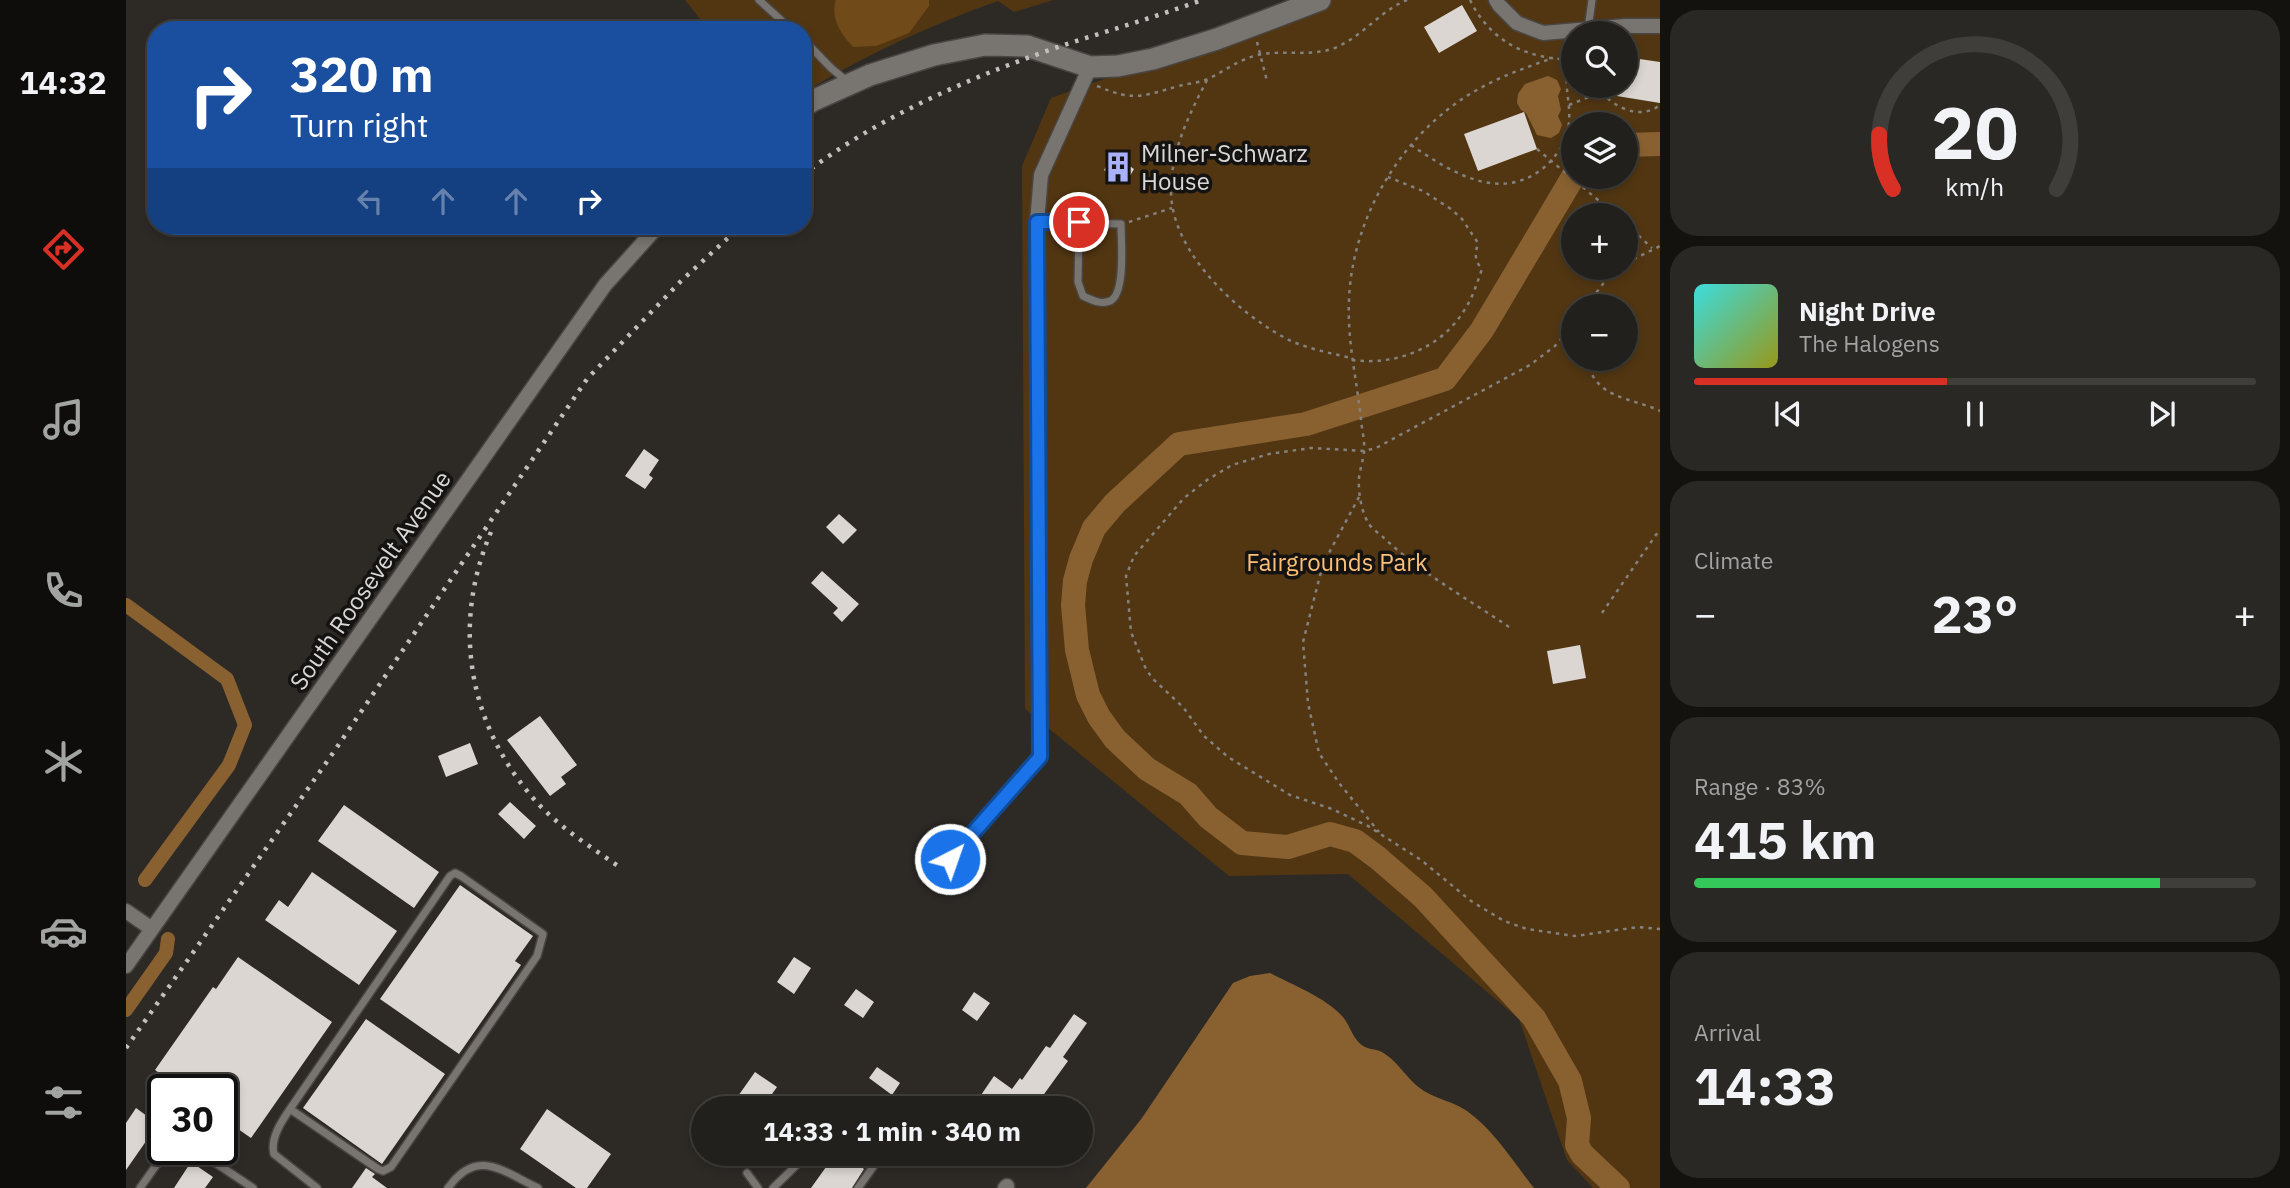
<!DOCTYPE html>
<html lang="en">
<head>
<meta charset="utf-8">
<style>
  body { margin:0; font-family:"IBM Plex Sans",sans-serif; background:#2a2825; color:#f1f3f6; height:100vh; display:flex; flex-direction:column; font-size:26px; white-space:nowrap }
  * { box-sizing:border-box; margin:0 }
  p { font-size:23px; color:#a2a3a3 }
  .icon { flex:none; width:38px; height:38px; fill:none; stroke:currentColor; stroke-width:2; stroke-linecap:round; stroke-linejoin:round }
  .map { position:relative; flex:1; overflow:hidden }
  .details { display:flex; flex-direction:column; gap:10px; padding:10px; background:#13120f; width:630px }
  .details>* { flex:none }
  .guide { position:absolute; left:21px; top:21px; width:665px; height:214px; border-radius:28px; box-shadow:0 4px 10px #0003,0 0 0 2px #3f3e3b; background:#1a4fa0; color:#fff; overflow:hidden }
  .buttons { position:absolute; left:1435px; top:21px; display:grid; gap:14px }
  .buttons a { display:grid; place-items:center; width:77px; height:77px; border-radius:50%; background:#22201c; box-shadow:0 4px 10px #0003,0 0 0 2px #3f3e3b; font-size:35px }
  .speed { position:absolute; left:21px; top:1074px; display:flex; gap:14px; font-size:35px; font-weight:700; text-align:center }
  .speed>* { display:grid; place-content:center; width:91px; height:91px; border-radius:50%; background:#22201c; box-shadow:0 4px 10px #0003,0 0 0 2px #3f3e3b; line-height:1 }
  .speed .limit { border:4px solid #111; border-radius:10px; background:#fff; color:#111 }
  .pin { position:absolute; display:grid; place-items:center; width:60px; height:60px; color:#fff; margin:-30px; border:4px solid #fff; border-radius:50%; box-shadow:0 2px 7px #0007 }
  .me { position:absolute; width:77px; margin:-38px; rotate:41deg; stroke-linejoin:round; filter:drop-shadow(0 0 5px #0008) }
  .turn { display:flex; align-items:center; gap:24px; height:147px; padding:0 28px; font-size:32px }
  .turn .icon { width:91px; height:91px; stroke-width:2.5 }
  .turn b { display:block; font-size:49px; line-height:60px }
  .lanes { display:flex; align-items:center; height:66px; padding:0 28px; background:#0003; justify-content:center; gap:35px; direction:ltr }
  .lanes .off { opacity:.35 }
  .big { font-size:52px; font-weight:800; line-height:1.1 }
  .details .card { flex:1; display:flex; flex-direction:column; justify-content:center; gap:10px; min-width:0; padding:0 24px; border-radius:28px; background:#2a2825 }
  .details .dial { align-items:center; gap:0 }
  .dial svg { height:182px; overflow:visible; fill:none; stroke:#3f3e3b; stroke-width:7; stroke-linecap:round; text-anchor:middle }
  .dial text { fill:#f1f3f6; stroke:none }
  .song { display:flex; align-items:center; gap:21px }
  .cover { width:84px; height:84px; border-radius:10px; background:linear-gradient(135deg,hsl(180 70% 55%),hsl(60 70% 35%)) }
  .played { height:7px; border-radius:4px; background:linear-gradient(90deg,#d93025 45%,#3f3e3b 45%) }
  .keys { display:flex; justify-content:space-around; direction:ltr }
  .heat { display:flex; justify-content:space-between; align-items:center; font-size:38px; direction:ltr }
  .charge { height:10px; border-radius:5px; background:linear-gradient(90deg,#34c759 83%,#3f3e3b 0) }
  .trip { position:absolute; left:565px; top:1096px; width:402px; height:70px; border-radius:35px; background:#22201c; box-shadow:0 4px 10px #0003,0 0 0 2px #3f3e3b; font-weight:800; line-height:70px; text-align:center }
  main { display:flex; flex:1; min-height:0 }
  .menu { display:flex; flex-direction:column; width:126px; justify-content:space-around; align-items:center; background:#0e0d0b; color:#a2a3a3 }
  .menu .icon { width:49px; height:49px }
  .menu .active { color:#d93025 }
  .menu b { font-size:32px; color:#f1f3f6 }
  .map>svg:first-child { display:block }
  .green { fill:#523612; fill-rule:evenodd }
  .forest { fill:#704a18 }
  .water { fill:#896131 }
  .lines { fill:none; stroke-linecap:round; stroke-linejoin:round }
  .canal { stroke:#896131; stroke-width:14 }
  .river { stroke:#896131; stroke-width:24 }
  .building { fill:#dbd6d1 }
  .lane-casing { stroke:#494542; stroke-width:10 }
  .street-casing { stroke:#494542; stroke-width:17 }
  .secondary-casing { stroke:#494542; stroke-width:24 }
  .path { stroke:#84827f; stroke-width:2.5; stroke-dasharray:3.5 5; stroke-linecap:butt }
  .lane { stroke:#787470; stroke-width:7 }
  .street { stroke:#787470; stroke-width:14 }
  .secondary { stroke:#787470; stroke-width:21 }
  .rail { stroke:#c2c0be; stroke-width:4.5; stroke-dasharray:3.5 7; stroke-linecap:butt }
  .route-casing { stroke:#114b97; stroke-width:18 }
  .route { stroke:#1a73e8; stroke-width:12 }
  .labels { text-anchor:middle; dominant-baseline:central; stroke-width:7; stroke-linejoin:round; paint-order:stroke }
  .poi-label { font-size:24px; fill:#d9d7d5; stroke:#141311; text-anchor:start }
  .park-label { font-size:24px; fill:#fcbf78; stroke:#141311 }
  .street-label { font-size:24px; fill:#d9d7d5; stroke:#141311 }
</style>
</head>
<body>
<main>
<nav class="menu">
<b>14:32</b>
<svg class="icon active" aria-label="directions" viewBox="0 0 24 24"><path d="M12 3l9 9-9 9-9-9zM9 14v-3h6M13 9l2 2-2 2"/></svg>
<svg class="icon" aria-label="music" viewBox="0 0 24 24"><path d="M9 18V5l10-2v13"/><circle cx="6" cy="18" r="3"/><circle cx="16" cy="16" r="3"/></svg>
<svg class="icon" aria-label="phone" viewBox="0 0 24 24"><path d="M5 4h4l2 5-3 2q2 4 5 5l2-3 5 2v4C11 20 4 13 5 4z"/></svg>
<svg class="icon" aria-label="climate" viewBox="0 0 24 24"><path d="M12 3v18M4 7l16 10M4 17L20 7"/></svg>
<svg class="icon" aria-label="car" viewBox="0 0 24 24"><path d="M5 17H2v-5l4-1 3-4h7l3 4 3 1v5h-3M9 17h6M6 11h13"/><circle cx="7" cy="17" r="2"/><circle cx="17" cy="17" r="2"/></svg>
<svg class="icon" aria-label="filters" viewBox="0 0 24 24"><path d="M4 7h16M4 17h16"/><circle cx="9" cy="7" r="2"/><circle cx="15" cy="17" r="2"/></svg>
</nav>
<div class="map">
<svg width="1534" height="1188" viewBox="0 0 1534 1188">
  <rect width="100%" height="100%" fill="#2d2a26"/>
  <path class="green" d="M559,0H927L888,12L872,1C804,25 739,55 677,93V30H583Z
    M1199,0H1534V1188H1467L1441,1160L1393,1019L1222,874L1103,876L899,709L896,166L925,98ZM1447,33H1500V86H1447ZM1447,124H1500V177H1447ZM1447,215H1500V268H1447ZM1447,306H1500V359H1447Z"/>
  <path class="forest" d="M710,0H803V6L783,33L750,46L727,47C715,34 704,18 710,0Z"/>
  <path class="water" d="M1422,76L1431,80L1435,89L1432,96L1435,110L1432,116L1436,125L1433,133L1425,138L1411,135L1400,113L1395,110L1391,103L1392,94L1399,84Z
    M1144,973C1167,985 1199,997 1217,1017C1225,1027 1227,1041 1239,1047C1246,1050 1253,1049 1259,1054C1274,1064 1282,1081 1298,1091C1311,1099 1328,1102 1341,1111C1368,1130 1388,1163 1408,1188H960L1016,1118L1107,983L1124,976Z"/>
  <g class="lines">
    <path class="canal" d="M0,605L101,679L119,725L103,765L19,880
      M0,1010L40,953L42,939"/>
    <path class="river" d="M1500,145L1534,144
      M1447,177L1356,330L1319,379L1180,424L1053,444L989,503L968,528L955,559L949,581L947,605L951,650L962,695L973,717L989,739L1021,769L1062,794L1082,817L1116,843L1162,847L1204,834L1229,841L1252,858L1297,897L1408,1018L1444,1081L1453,1118L1451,1145L1456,1154L1492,1188"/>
  </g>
  <path class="building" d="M1336,5L1351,31L1313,53L1298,27Z
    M1500,57L1534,62V103L1466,92L1467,86H1500Z
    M1398,112L1411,149L1352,171L1338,134Z
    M986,157L989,159L990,157L1008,169L1001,181L992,176L990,180L980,174L981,172L978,170Z
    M518,449L533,460L523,475L527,478L519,489L499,476Z
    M713,514L731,530L717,544L700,527Z
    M696,571L733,604L716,622L707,613L712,608L685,583Z
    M1454,645L1460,678L1427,684L1421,651Z
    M414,716L451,765L435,777L440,784L424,796L381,740Z
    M344,743L352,764L320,777L312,756Z
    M384,802L410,826L398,839L372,814Z
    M218,805L313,872L288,908L192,841Z
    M186,872L271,931L233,985L139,920L153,900L162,907Z
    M334,885L407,936L389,961L395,965L333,1054L254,999Z
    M112,957L206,1022L125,1138L96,1118V1090H57L29,1070L87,987L90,989Z
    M668,957L685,968L668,994L651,982Z
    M730,989L748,1002L737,1018L718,1005Z
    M848,992L864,1003L851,1021L836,1010Z
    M948,1014L961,1023L937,1057L942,1061L908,1108H851L856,1100L853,1098L868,1076L886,1089L894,1078L896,1080L920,1046L924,1048Z
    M240,1019L319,1074L256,1164L177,1108Z
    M751,1067L774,1083L766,1095L743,1078Z
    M629,1072L651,1087L636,1108H623L610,1099Z
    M10,1108L32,1124L0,1170V1123Z
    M421,1109L485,1154L461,1188H450L394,1149Z
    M710,1153H716L738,1169L726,1188H685Z
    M65,1162L87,1177L79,1188H48Z
    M240,1168L249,1174L246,1177L261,1188H226Z"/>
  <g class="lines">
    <g class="lane-casing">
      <path id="lane" d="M633,0L666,30
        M1462,29L1466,0
        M677,39L705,68L722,82
        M911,222L995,224C995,240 1000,294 984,301C975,305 966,300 957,296L952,282L953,222
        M164,1109L252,1169L257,1171L265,1167L411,956L417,934L335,876L329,873L324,876L164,1109C155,1122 144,1139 148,1154L191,1188
        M70,1150L127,1188
        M621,1173L632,1188
        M14,1188L41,1150
        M322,1188C351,1147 376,1171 412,1188
        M647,1188L683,1153
        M732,1188L747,1167L745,1153"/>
    </g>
    <g class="street-casing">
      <path id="street" d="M1370,0L1373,5L1391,23L1417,33L1499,26H1534
        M824,859L914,757L911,222L915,175L964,67
        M0,911L26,929
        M0,966L479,285L532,226
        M879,1188L881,1186"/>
    </g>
    <g class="secondary-casing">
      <path id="secondary" d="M677,107L686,101L744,75L808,55L859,45L901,46L964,67L992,66L1027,59L1091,39L1194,0"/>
    </g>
    <path class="path" d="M1344,0C1359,30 1382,49 1415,56C1425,59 1437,58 1447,62
      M1131,42L1141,81
      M1081,80C1063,115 1045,150 1045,191C1045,252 1112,314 1163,340C1183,349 1204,353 1225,358
      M971,86C1009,102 1016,96 1053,86C1063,83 1074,83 1084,78C1100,70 1114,59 1132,55C1158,49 1185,58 1211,47C1238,35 1254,11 1281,0
      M1470,86C1484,105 1512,122 1534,105
      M1443,105L1475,92
      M1285,145C1322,170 1369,201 1412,172C1427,162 1438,146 1442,129C1447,105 1435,83 1444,60
      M1411,149L1490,215
      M1003,222L1046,208
      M1500,224L1526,248
      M1500,263L1534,246
      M1460,306L1480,280L1493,268
      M1447,325L1429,346L1404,365L1250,448L1238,451L1185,448L1143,454L1106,465L1081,480L1058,498L1008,556L1000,576L1005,632L1019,667L1026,678L1057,707L1078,736L1102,757L1164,795L1206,809L1242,826L1295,860L1345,901L1378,921L1401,929L1449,936L1512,927L1534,929
      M1461,359C1468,399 1504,397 1534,411
      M1226,360C1270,366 1316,348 1339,309C1347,297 1351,283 1356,269C1348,260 1349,254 1352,243L1336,219L1325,209L1297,191L1262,177
      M1233,497L1197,564L1177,642L1182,703L1193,753L1213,783L1253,832
      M1476,613L1534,529
      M1383,627C1342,599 1295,573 1258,538C1254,534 1246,529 1243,524C1235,512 1232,491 1233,478C1234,469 1237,461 1238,452C1239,442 1236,430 1235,420C1231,380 1221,341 1223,300C1226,218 1275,136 1344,94C1370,78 1398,68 1427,58"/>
    <use href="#lane" class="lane"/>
    <use href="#street" class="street"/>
    <use href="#secondary" class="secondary"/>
    <path class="rail" d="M677,175C752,116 854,73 944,43C988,29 1032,16 1076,0
      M365,532C326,623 341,722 407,798C431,826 465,847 495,868
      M0,1048L207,753L461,379L555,281L615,226"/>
  </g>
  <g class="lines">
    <g class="route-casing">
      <path id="route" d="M824,859L914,757L911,222H953"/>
    </g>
    <use href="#route" class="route"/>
  </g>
  <defs>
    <g id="building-bare" transform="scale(2.415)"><path d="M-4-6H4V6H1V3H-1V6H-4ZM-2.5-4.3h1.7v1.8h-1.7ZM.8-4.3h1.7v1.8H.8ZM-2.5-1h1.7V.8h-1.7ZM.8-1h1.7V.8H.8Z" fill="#a9b0fc" stroke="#141311" stroke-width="2.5" paint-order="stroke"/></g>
  </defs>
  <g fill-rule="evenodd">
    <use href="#building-bare" x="992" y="167"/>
  </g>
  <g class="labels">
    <g class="poi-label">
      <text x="1015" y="153">Milner-Schwarz<tspan x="1015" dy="28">House</tspan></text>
    </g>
    <g class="park-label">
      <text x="1211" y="562">Fairgrounds Park</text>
    </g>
    <g class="street-label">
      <text transform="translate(244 580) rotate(-55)">South Roosevelt Avenue</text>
    </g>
  </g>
</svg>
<div class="buttons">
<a><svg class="icon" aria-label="search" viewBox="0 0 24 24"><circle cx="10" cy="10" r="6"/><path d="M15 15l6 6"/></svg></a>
<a><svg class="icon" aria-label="layers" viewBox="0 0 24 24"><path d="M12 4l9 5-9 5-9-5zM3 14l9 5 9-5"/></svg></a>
<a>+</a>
<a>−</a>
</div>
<div class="speed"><div class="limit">30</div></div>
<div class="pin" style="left:953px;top:222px;background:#d93025"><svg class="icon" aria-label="arrive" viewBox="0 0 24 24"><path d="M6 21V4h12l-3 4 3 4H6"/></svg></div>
<svg class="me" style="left:824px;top:859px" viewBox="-20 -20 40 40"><circle r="17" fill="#1a73e8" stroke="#fff" stroke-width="3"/><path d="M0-11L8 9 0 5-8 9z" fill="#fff"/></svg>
<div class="trip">14:33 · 1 min · 340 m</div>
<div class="guide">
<div class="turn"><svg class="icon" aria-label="right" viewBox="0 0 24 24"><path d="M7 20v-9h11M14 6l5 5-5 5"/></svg><div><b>320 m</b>Turn right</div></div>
<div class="lanes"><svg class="icon off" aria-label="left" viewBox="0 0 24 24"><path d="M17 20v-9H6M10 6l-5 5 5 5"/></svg><svg class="icon off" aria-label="ahead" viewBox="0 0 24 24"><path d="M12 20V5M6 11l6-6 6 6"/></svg><svg class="icon off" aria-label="ahead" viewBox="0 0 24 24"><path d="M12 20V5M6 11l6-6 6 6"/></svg><svg class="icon" aria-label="right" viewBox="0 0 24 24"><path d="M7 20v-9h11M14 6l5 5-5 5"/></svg></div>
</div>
</div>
<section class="details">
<div class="card dial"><svg viewBox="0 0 100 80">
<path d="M14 69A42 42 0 1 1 86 69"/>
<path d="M14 69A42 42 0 0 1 8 45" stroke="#d93025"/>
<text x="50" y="56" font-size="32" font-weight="700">20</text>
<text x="50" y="72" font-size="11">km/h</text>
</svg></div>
<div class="card">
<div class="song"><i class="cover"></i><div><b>Night Drive</b><p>The Halogens</p></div></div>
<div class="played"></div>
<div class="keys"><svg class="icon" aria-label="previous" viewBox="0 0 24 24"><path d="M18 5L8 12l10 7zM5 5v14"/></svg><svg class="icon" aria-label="pause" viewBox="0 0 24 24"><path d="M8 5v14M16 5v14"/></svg><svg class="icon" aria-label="next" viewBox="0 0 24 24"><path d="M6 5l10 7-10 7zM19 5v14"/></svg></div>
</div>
<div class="card"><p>Climate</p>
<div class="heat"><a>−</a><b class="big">23°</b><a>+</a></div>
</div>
<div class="card"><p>Range · 83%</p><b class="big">415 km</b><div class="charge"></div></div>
<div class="card"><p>Arrival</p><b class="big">14:33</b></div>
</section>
</main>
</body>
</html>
